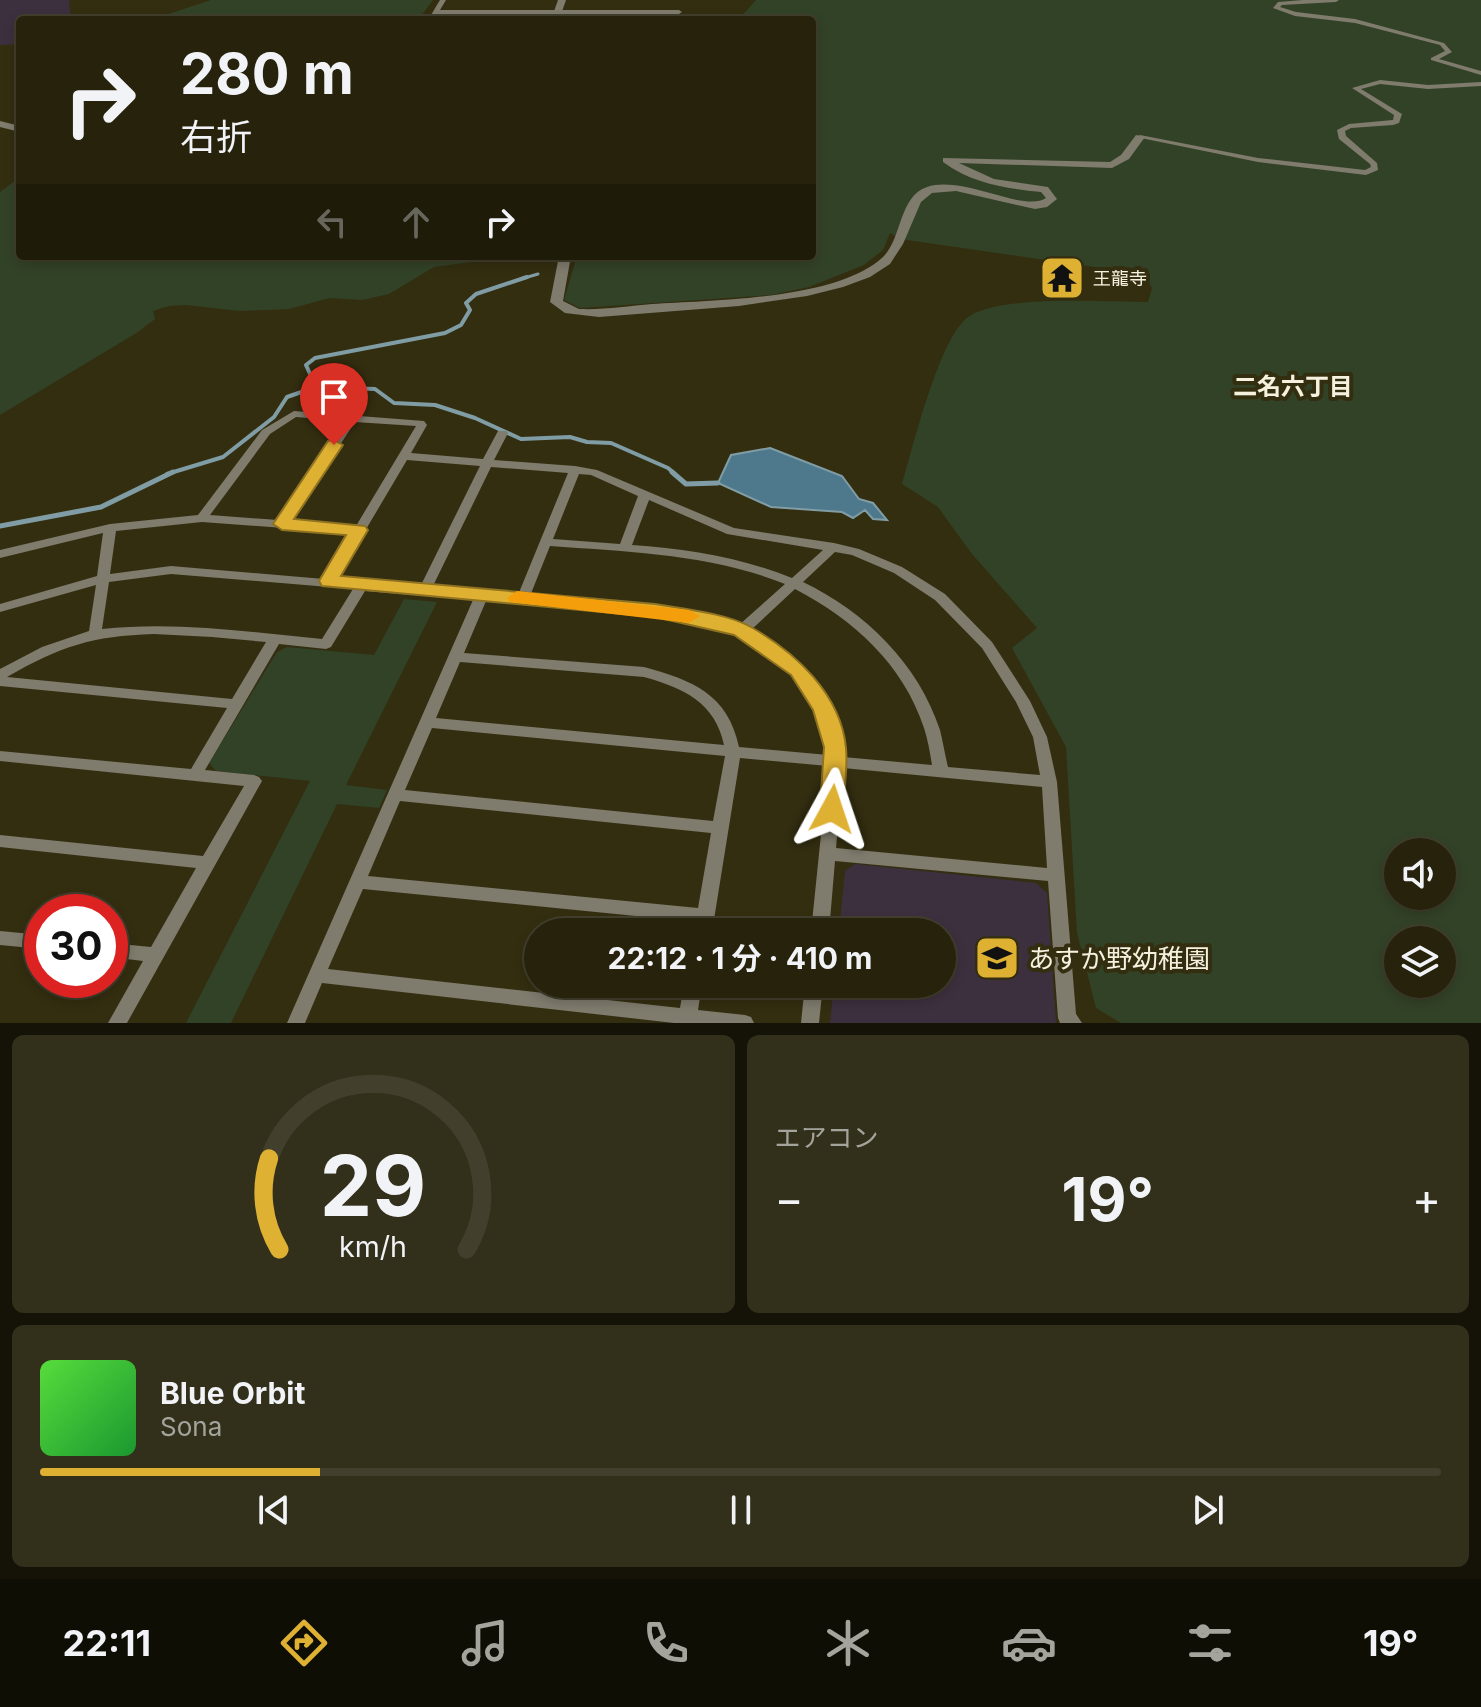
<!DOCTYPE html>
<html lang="ja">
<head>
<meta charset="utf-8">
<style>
  body { margin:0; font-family:Inter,"Noto Sans JP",sans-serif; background:#322f1a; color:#f1f3f6; height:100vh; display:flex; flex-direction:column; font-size:30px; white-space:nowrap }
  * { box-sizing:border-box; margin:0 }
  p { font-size:26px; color:#a4a49d }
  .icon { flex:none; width:44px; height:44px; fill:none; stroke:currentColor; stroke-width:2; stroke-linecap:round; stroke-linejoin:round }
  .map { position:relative; height:1023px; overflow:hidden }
  .sheet { display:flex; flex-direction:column; gap:12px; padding:12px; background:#151307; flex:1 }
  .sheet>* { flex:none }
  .hud { position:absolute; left:16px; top:16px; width:800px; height:244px; border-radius:8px; box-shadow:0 4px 12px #0003,0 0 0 2px #423f2d; background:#26220c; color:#f1f3f6; overflow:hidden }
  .buttons { position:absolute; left:1384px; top:838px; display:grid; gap:16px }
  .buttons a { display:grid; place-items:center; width:72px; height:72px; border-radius:50%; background:#26220c; box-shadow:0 4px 12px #0003,0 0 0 2px #423f2d; font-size:40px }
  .speed { position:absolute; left:24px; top:894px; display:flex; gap:16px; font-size:40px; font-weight:700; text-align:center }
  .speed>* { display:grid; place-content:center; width:104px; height:104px; border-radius:50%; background:#26220c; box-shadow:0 4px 12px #0003,0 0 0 2px #423f2d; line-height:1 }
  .speed .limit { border:12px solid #d22; background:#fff; color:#111 }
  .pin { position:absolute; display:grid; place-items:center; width:68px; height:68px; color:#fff; margin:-82px -34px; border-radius:50% 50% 50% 0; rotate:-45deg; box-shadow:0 0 8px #0007 }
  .pin .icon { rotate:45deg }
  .me { position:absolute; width:88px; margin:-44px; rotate:5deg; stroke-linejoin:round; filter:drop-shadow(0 0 6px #0008) }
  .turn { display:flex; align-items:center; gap:28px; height:168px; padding:0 32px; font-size:36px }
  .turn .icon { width:104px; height:104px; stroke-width:2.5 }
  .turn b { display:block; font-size:56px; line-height:68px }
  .lanes { display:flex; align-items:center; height:76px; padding:0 32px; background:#0003; justify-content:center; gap:40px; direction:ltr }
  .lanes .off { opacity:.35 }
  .big { font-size:60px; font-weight:700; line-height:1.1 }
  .sheet .widget { flex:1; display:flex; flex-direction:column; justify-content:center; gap:12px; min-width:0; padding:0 28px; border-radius:12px; background:#322f1a }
  .sheet .dial { align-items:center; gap:0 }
  .dial svg { height:208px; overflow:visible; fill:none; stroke:#423f2d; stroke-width:7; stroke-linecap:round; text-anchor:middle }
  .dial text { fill:#f1f3f6; stroke:none }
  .song { display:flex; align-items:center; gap:24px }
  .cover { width:96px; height:96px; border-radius:12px; background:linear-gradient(135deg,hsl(110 70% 55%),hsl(130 70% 35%)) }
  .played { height:8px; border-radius:4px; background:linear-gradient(90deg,#deb133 20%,#423f2d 20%) }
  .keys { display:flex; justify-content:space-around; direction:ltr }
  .heat { display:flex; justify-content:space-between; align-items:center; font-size:44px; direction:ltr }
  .sheet .tiles { flex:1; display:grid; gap:12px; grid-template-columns:1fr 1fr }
  .widget:last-child { grid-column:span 2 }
  .trip { position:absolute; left:524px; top:918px; width:432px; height:80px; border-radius:40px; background:#26220c; box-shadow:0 4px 12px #0003,0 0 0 2px #423f2d; font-weight:700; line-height:80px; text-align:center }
  .dock { display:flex; height:128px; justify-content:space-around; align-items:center; background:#0f0e05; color:#a4a49d }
  .dock .icon { width:56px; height:56px }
  .dock .current { color:#deb133 }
  .dock b { font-size:36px; color:#f1f3f6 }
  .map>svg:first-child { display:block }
  .education { fill:#3d303e }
  .green { fill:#324227; fill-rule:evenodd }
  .water { fill:#4e798c; stroke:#809da5; stroke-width:2 }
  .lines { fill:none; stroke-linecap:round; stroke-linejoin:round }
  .stream-far2 { stroke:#809da5; stroke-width:3 }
  .stream-far1 { stroke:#809da5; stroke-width:4 }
  .stream { stroke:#809da5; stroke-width:5 }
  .minor { fill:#7f7b6d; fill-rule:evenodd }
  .tertiary { fill:#7f7b6d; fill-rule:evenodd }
  .route { fill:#deb133; stroke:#907321; stroke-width:2 }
  .slow { fill:#f59e0b }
  .labels { text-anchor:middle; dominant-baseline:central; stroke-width:8; stroke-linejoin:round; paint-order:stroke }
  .far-poi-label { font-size:18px; fill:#f4f1df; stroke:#332e10; text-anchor:start }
  .neighbourhood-label { font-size:24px; font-weight:bold; fill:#f4f1df; stroke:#332e10 }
  .near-poi-label { font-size:26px; fill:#f4f1df; stroke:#332e10; text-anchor:start }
</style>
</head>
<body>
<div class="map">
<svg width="1481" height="1023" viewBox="0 0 1481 1023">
  <rect width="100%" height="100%" fill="#332e10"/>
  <path class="education" d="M0,0H69L71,20H20V44L0,45Z
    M855,864L1036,883L1047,893L1056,1023H830L834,984H942V932H839L845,871Z"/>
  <path class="green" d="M211,0H433L418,20H150Z
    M756,0H1481V1023H1121L1096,1008L1077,933L1066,747L1012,648L1037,628L972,554L938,507L902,484C913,448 940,332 971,315C1005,295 1106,302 1148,302L1152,288L1144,274L900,239L890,233L883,250L864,265L809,287L771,295L580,308L564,300L577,256H812V20H738ZM1398,852H1442V896H1398ZM1398,940H1442V984H1398Z
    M20,177V256H516L434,267L389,294L362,300L330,298L289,309L239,311L187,305L169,306L153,311L155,319L138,332L0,415V192Z
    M404,599L437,602L346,785L387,790L379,808L337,804L231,1023H186L310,781L216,771L209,763L277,652L287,647L374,655Z"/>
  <path class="water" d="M770,448L842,476L859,499L873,503L887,520L873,519L865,510L853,518L842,512L771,507L718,483L731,455Z"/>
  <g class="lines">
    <path class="stream-far2" d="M521,279L538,274"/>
    <path class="stream-far1" d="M316,387L306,365L315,358L445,333L461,325L470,310L466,303L476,294L527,277
      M167,474L223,457L274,417L287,397L316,387L375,389L394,403L435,405L475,418L521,439L570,437L587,442L611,443L668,468L675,474"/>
    <path class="stream" d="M672,472L686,484L718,483
      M0,526L101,507L173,472"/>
    <path class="minor" d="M440,0H446L440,10H679L682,12L679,14H438L434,20H428Z
      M1303,0H1339L1336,2L1282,5L1280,7L1296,12L1355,19L1444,43L1452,52L1439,59L1481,71V75L1431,60V58L1445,51L1440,45L1355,23L1295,16L1273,8L1278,2Z
      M1380,80L1428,85L1481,82V86L1428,89L1380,84L1361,89L1402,114L1399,123L1393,125L1351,128L1345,131L1346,136L1377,163L1378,170L1366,175L1258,162L1136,137L1140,135L1258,158L1365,170L1371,167L1370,164L1339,139L1337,130L1349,124L1393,120L1394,115L1352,88Z
      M294,411L424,421L427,425L411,453L483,459L498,431H506L508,433L494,460L575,466L597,470L734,528L834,543L859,549L902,567L945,594L992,642L1030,701L1047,737L1057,782L1076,1014L1082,1023H1060L1058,1018L1048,881L835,861L829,932H811L828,766L740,758L712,932H694L696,922L363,889L328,969L680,1008L684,984H702L698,1010L745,1015L751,1017L754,1023H674L322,983L305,1023H287L473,600L365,591L331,647L326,649L279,644L205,770L254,775L259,777L262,781L127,1023H108L143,961L110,957V943L151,947L196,868L0,847V835L203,856L244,786L0,761V751L191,769L227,708L0,686V669L42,647L89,631L96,585L0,612V604L97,576L103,533L0,558V550L110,524L198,515L262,430ZM296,417L345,421L278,520L210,515L270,434ZM355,422L416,426L356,526L290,521ZM407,460L480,466L420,587L336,580ZM491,467L568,473L518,595L432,588ZM579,474L591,475L638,496L620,544L553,539ZM649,500L727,534L823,550L792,578C740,557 687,549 632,545ZM202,522L351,533L324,579L171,566L110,574L116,531ZM550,546C630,552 710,554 785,584L739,625L655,607L530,596ZM835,552L852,555L894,573L935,600L982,648L1016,702L1033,737L1040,775L948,767C945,755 943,742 940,730C918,663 865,612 803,582ZM171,574L353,589L322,639C249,632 176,621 102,629L109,582ZM795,589C854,620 903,664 924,728C928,740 930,753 932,765L843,757C838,724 827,689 802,666C787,652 767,641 751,630ZM486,601L655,615L738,633L793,673L811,698L824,729L828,755L739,747C728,694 692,680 644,667L464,653ZM154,634L212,637L266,642L232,699L7,677C61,646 92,636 154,634ZM460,662L644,677C683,688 715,702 724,745L436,718ZM432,728L725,756L713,821L405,790ZM843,768L1042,787L1047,868L836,848ZM400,801L711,833L698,908L368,876Z
      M0,931L42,935V949L0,945Z
      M805,984H823L819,1023H801Z"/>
    <path class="tertiary" d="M558,0H566L559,20H551Z
      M0,121L20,126V132L0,127Z
      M1136,135L1145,137L1129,159L1112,168L959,163L994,179L1048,187L1057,199L1047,207L1035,209L956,191L932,193L921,202L903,244L890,264L870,277L843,287L807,296L739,306L599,317L565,313L550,302L559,256H571L563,301L579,309C604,310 628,306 652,304C713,300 837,300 883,257C902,239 899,196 927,187C964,175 1023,213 1046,198L1041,192C1005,188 973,184 943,162V158L1110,162L1121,155Z"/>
  </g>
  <path class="route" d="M334,440L343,445L294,519L365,526L368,530L341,576L655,604C683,609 726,613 751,627C795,652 841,694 846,748C848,768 844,790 843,809L840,816L832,818L823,816L820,809L824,747L813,710L791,675L734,635L655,617L322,586L319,581L346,535L282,530L273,524L328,441Z"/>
  <path class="slow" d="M517,591L689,610L700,616L689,623L510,602L507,598Z"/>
  <defs>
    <g id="temple-square" transform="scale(2.3)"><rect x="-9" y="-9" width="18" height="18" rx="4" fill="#deb133" stroke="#332e10"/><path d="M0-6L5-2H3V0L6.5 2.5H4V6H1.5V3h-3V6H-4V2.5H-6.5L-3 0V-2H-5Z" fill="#111"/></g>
    <g id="school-square" transform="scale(2.3)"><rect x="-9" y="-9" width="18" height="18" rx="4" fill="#deb133" stroke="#332e10"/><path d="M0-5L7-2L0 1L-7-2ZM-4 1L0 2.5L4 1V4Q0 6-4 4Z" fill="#111"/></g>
  </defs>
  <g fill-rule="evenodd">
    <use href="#temple-square" x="1062" y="278"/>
    <use href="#school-square" x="997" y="958"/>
  </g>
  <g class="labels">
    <g class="far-poi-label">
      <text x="1093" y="278">王龍寺</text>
    </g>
    <g class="neighbourhood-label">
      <text x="1293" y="386">二名六丁目</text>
    </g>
    <g class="near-poi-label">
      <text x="1028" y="958">あすか野幼稚園</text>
    </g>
  </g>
</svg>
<div class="buttons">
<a><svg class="icon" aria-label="sound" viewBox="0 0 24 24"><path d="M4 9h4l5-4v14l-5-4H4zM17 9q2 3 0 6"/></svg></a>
<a><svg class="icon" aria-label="layers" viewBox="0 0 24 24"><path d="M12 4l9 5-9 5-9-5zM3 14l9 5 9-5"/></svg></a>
</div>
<div class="speed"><div class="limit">30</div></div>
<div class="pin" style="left:334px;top:445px;background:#d93025"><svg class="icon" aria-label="arrive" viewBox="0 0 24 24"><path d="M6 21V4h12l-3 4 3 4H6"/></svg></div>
<svg class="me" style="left:832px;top:809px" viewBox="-20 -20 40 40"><path d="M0-17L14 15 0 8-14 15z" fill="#deb133" stroke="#fff" stroke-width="4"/></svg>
<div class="trip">22:12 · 1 分 · 410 m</div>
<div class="hud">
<div class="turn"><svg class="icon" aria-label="right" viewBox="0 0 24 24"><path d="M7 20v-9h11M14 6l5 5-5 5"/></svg><div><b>280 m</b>右折</div></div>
<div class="lanes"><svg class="icon off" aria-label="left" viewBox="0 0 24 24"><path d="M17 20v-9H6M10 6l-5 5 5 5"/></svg><svg class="icon off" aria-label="ahead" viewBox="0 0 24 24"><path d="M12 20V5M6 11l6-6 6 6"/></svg><svg class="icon" aria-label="right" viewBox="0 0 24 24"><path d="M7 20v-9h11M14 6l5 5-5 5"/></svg></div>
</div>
</div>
<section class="sheet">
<div class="tiles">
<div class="widget dial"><svg viewBox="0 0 100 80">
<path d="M14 69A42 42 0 1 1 86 69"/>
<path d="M14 69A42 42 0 0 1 10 34" stroke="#deb133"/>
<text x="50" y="56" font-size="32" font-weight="700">29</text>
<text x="50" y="72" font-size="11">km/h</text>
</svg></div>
<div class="widget"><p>エアコン</p>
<div class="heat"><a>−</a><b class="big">19°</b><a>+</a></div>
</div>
<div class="widget">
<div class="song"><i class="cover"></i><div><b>Blue Orbit</b><p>Sona</p></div></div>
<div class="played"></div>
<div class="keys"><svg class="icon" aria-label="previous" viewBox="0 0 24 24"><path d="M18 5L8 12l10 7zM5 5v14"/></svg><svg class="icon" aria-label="pause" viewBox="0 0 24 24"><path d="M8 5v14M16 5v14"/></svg><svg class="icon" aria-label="next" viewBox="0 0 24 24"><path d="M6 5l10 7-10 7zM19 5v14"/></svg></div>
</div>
</div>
</section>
<nav class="dock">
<b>22:11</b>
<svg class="icon current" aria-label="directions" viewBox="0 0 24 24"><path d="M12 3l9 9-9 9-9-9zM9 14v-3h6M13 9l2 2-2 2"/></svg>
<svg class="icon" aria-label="music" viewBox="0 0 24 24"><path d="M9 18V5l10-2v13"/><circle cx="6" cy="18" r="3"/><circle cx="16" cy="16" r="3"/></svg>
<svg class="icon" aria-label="phone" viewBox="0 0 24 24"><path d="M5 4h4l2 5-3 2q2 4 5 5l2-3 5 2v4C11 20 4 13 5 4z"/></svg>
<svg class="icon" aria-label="climate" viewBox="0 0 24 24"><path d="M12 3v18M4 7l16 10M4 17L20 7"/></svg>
<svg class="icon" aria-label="car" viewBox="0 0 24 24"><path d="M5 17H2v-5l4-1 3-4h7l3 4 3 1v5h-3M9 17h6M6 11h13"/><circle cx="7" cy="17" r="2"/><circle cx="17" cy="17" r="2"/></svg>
<svg class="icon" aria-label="filters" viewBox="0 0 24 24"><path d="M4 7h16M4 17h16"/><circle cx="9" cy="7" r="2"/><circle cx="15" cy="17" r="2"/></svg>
<b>19°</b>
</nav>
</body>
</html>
